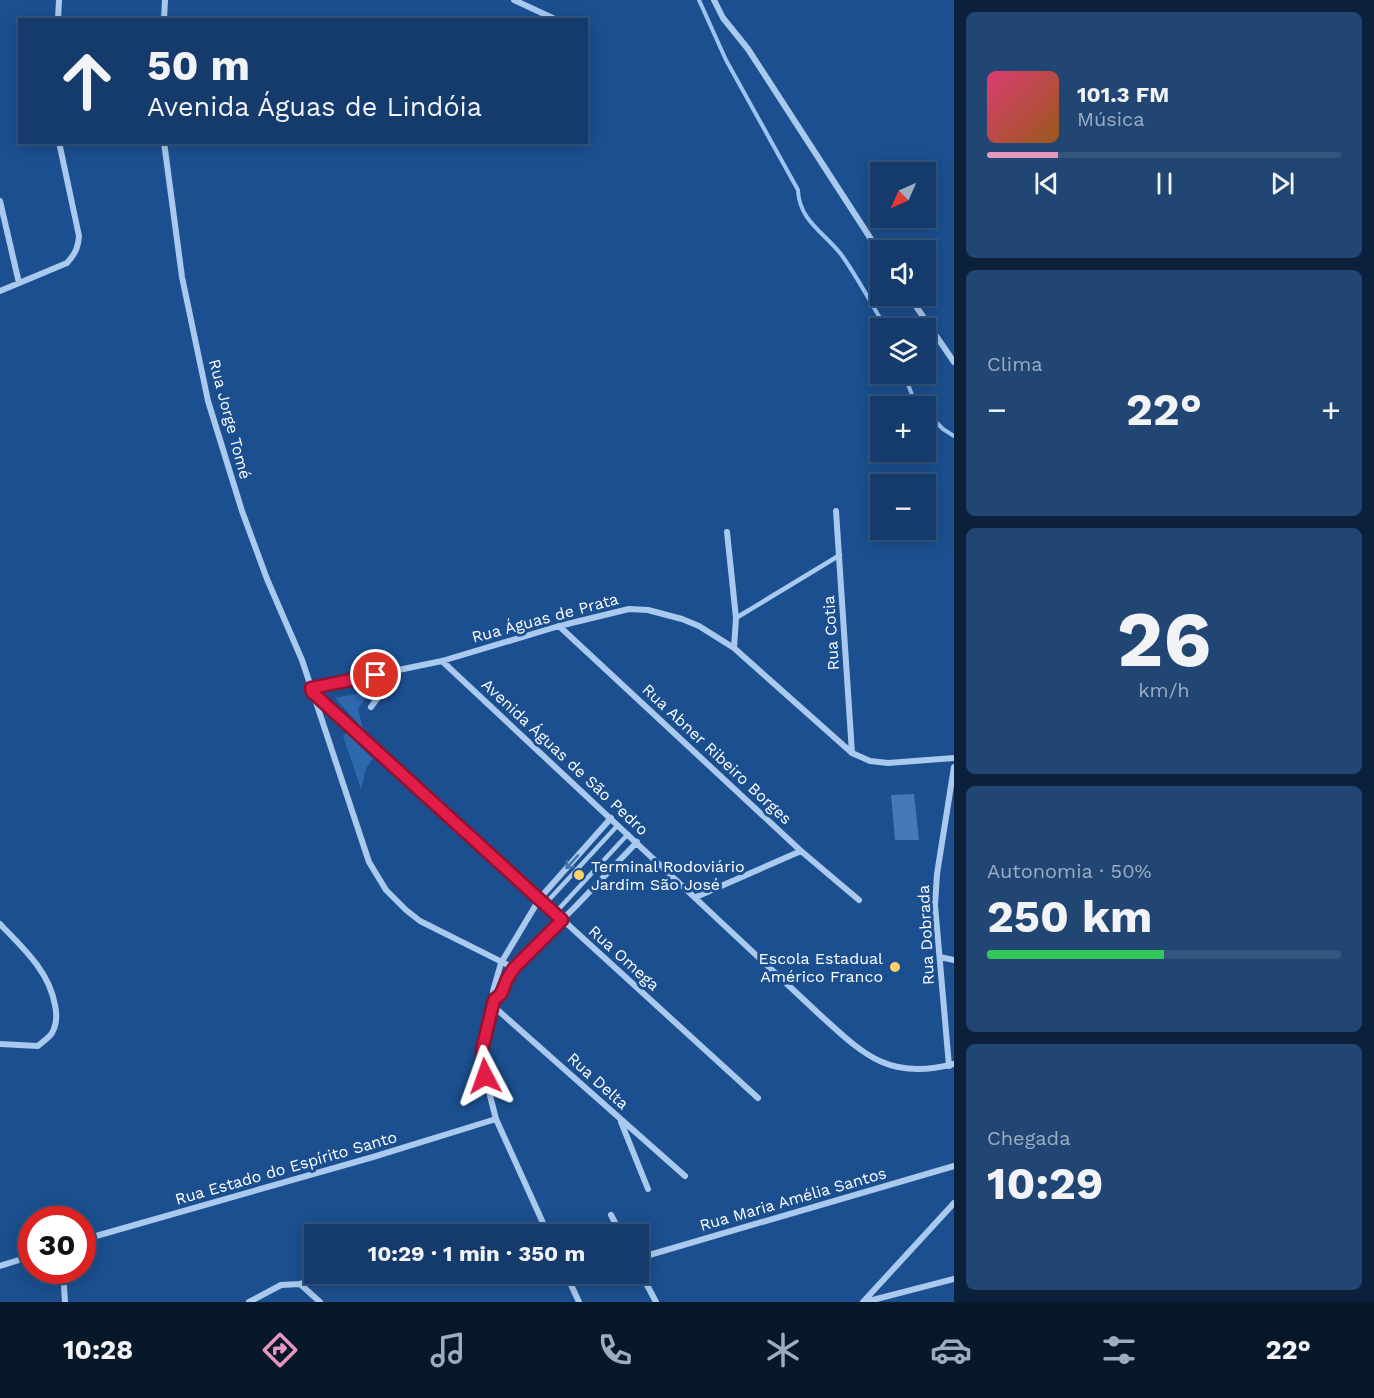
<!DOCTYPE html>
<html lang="pt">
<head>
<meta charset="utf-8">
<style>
  body { margin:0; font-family:"Work Sans",sans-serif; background:#214673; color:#f1f3f6; height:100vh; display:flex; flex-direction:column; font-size:22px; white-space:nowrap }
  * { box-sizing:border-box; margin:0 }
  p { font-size:20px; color:#9dadc1 }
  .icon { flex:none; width:33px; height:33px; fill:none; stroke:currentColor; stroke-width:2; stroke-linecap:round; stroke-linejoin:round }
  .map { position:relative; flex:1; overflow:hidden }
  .sheet { display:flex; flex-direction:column; gap:12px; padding:12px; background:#0b203b; width:420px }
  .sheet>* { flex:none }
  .top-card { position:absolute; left:18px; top:18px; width:570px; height:126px; border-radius:0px; box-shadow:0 3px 15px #0003,0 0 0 2px #33557e; background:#143b6b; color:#f1f3f6; overflow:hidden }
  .needle { width:39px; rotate:225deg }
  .fabs { position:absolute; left:870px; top:162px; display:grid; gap:12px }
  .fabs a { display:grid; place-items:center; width:66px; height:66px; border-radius:0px; background:#143b6b; box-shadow:0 3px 15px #0003,0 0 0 2px #33557e; font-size:30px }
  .speed { position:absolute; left:18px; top:1206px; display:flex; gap:12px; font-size:30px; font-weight:700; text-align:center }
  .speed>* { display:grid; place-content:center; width:78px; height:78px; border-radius:50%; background:#143b6b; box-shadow:0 3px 15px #0003,0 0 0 2px #33557e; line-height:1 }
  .speed .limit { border:9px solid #d22; background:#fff; color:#111 }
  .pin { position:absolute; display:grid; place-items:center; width:51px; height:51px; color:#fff; margin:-26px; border:3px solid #fff; border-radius:50%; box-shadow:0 2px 6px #0007 }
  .me { position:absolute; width:66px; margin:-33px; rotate:356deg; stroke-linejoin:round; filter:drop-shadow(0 0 4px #0008) }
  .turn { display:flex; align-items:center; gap:21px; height:126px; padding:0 30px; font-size:27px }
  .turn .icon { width:78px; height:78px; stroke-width:2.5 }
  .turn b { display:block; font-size:42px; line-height:51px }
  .big { font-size:45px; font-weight:700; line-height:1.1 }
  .sheet .card { flex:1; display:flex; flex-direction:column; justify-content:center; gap:9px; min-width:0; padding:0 21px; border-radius:9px; background:#214673 }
  .sheet .dial { align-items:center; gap:0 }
  .dial b { font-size:78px; line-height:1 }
  .song { display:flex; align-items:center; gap:18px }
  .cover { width:72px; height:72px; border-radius:9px; background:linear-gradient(135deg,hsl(340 70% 55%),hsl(30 70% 35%)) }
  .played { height:6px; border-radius:3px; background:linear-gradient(90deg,#e797bd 20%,#33557e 20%) }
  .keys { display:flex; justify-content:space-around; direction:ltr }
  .heat { display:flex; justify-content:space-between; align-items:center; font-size:33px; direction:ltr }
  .charge { height:9px; border-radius:4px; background:linear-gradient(90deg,#34c759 50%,#33557e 0) }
  .trip { position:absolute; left:304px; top:1224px; width:345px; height:60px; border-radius:0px; background:#143b6b; box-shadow:0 3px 15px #0003,0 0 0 2px #33557e; font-weight:700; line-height:60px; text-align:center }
  .menu { display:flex; height:96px; justify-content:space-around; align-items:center; background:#08182b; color:#9dadc1 }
  .menu .icon { width:42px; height:42px }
  .menu .on { color:#e797bd }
  .menu b { font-size:27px; color:#f1f3f6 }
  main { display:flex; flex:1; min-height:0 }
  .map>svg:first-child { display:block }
  .green { fill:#2e69ad }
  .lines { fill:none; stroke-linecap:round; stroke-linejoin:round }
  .stream { stroke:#9cc4f0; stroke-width:4 }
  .building { fill:#4478b7 }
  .service { stroke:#a9c9ee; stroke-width:4.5 }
  .minor { stroke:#a9c9ee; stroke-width:6 }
  .oneway { stroke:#4674ac }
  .route-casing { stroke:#92132f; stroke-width:15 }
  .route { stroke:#e11d48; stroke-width:10 }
  .poi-dot { fill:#ffd166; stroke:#1b4f8f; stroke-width:2 }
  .labels { text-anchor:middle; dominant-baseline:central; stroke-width:6; stroke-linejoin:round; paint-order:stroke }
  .street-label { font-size:16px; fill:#fff; stroke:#1b4f8f }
  .poi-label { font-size:16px; fill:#fff; stroke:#1b4f8f; text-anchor:start }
</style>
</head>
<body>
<main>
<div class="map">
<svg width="954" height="1302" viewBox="0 0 954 1302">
  <rect width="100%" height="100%" fill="#1b4f8f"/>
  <path class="green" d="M370,691L358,709L363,729L335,698Z
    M346,733L373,759L366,768L361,789L343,736Z"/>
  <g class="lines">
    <path class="stream" d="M699,0L726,60L798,190C799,222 827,234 843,257C859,280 872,305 886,328
      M904,374L914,400L920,406
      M926,412L943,429L954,436"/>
  </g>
  <path class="building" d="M914,794L919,840H895L891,795Z"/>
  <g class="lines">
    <path class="service" d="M736,618L840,555
      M545,904L618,825
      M555,913L628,834"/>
    <path class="minor" d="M514,0L557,20
      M714,0L723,18L748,49L880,253
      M58,20L59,0
      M164,20L165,0
      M164,142L182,277L208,401L242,511L267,579L302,660L369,862L386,890L406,910L420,921L514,968
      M0,201L19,283
      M0,291L67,263C75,254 78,248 79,236L59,142
      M909,296L954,362
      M836,511L852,753
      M727,532L736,618L734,648
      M559,626L801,851L859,900
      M442,661L819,1014C864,1055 889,1081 954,1064
      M311,688L442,661L559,626L629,609L648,610L682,619L699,626L734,648L852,753L870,761L888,763L954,758
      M313,692L758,1098
      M371,707L397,671
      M696,897L801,851
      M0,924C23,948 49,971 55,1005C57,1014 57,1024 52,1033C49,1038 42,1042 38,1046L0,1044
      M940,957L954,960
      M494,1000C503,992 507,979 514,968L576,906L637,842
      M492,1005L685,1176
      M949,1066L935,905L937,874L954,767
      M621,1122L648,1189
      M611,1215L621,1234
      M548,1234L496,1119L485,1076L482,1050L494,1000L493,991L501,963L540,898L611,818
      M82,1240L373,1157L496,1119
      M639,1258L954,1166
      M0,1266L32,1256
      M63,1270L65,1302
      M639,1270L656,1302
      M566,1274L579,1302
      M300,1284L320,1302
      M249,1302L281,1285L300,1284L337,1274
      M863,1302L954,1203
      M865,1302L954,1279"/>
  </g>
  <defs><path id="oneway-shaft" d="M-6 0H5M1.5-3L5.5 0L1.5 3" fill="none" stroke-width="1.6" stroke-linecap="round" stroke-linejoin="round" transform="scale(1.5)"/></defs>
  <use class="oneway" href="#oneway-shaft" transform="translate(572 862) rotate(132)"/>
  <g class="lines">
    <g class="route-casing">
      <path id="route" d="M376,675L311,688L312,692L562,920L514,968L507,979L501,994L494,1000L482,1050L485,1076"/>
    </g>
    <use href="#route" class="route"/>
  </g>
  <g class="poi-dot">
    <circle cx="579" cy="875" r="6"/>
    <circle cx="895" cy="967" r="6"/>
  </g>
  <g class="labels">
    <g class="street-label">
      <text transform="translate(230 419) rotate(75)">Rua Jorge Tomé</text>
      <text transform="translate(545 618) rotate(-15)">Rua Águas de Prata</text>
      <text transform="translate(831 633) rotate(-94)">Rua Cotia</text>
      <text transform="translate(717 754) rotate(43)">Rua Abner Ribeiro Borges</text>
      <text transform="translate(565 757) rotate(43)">Avenida Águas de São Pedro</text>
      <text transform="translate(926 935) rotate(-93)">Rua Dobrada</text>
      <text transform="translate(624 958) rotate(42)">Rua Omega</text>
      <text transform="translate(598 1081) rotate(42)">Rua Delta</text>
      <text transform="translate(286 1168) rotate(-16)">Rua Estado do Espírito Santo</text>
      <text transform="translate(793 1199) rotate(-16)">Rua Maria Amélia Santos</text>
    </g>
    <g class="poi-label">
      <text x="591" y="866">Terminal Rodoviário<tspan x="591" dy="18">Jardim São José</tspan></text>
      <text x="883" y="958" text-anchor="end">Escola Estadual<tspan x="883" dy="18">Américo Franco</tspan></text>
    </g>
  </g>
</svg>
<div class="fabs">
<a><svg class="needle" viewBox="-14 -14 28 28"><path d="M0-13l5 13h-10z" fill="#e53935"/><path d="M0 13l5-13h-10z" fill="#9dadc1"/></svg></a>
<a><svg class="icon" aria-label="sound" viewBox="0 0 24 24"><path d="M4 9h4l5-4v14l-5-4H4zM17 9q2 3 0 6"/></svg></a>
<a><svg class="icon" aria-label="layers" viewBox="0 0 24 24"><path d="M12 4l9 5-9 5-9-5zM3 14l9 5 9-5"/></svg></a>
<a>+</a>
<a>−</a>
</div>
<div class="speed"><div class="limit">30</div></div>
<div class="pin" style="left:376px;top:675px;background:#d93025"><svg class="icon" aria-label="arrive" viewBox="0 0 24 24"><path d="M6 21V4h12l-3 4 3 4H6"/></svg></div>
<svg class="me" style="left:485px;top:1076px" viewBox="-20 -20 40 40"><path d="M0-17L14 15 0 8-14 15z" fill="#e11d48" stroke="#fff" stroke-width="4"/></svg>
<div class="trip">10:29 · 1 min · 350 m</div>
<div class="top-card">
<div class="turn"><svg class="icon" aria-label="ahead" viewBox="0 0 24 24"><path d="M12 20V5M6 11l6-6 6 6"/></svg><div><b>50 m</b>Avenida Águas de Lindóia</div></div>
</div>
</div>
<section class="sheet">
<div class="card">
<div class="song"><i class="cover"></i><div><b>101.3 FM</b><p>Música</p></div></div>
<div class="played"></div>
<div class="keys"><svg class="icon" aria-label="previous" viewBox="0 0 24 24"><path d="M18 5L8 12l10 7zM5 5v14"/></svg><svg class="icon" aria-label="pause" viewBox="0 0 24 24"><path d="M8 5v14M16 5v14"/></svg><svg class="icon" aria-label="next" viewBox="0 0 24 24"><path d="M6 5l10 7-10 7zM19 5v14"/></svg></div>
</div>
<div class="card"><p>Clima</p>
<div class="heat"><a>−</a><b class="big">22°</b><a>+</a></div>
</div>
<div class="card dial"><b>26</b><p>km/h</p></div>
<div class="card"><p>Autonomia · 50%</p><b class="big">250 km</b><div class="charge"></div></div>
<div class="card"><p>Chegada</p><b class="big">10:29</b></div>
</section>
</main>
<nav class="menu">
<b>10:28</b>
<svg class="icon on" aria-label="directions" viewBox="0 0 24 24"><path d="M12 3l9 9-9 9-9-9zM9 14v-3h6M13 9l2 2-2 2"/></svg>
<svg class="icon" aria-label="music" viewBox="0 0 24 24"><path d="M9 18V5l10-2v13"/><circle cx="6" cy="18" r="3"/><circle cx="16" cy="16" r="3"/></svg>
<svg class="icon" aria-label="phone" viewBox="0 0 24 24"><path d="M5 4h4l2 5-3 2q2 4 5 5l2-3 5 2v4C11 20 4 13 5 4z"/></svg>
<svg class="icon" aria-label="climate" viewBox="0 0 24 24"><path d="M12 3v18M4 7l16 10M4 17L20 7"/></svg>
<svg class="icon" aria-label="car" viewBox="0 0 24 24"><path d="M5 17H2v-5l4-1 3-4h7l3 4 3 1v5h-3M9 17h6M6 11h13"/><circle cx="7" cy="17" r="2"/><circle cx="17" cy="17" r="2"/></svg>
<svg class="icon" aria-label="filters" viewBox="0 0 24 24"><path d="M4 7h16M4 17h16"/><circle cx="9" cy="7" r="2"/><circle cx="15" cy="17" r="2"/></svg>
<b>22°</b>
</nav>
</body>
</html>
